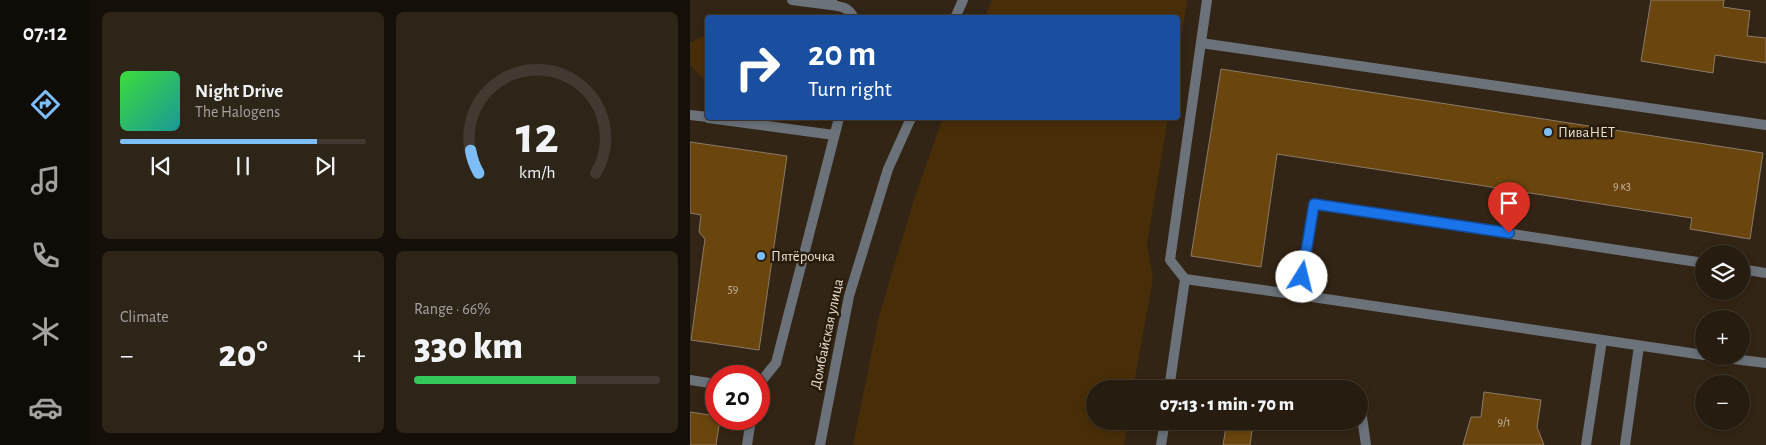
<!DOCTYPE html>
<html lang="en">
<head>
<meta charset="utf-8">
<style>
  body { margin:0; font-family:"Alegreya Sans",sans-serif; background:#2e2519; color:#f1f3f6; height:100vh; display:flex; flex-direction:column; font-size:19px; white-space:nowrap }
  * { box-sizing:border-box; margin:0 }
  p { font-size:16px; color:#a4a19f }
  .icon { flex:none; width:28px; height:28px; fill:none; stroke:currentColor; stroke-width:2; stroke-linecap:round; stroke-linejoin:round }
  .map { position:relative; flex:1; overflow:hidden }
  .sheet { display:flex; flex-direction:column; gap:12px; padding:12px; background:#150f09; width:600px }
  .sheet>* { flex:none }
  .hud { position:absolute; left:15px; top:15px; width:475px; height:105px; border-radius:5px; box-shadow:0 2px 8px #0003,0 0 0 1px #423a30; background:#1a4fa0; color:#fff; overflow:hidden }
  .tools { position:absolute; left:1005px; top:245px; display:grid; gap:10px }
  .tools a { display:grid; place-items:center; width:55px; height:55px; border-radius:50%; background:#261c10; box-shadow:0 2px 8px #0003,0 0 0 1px #423a30; font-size:25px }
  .speed { position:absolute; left:15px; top:365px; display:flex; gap:10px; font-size:25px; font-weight:700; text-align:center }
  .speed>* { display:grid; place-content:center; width:65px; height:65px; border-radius:50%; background:#261c10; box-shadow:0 2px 8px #0003,0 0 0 1px #423a30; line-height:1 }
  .speed .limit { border:8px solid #d22; background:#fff; color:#111 }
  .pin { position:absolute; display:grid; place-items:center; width:42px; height:42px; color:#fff; margin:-51px -21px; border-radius:50% 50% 50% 0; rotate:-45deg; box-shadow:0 0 5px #0007 }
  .pin .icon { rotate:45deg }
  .me { position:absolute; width:55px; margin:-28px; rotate:9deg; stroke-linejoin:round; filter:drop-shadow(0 0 4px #0008) }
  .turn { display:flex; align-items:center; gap:18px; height:105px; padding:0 20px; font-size:22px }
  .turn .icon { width:65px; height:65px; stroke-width:2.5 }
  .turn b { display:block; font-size:35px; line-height:42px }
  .big { font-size:38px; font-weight:800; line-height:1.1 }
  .sheet .tile { flex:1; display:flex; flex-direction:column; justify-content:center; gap:8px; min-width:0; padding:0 18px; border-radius:8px; background:#2e2519 }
  .sheet .dial { align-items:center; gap:0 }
  .dial svg { height:130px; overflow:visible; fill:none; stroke:#423a30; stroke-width:7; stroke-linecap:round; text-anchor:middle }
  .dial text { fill:#f1f3f6; stroke:none }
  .song { display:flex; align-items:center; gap:15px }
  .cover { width:60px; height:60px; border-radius:8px; background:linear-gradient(135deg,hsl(120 70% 55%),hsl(180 70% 35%)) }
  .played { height:5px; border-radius:2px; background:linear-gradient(90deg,#7dbef9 80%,#423a30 80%) }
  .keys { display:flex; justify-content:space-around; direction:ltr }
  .heat { display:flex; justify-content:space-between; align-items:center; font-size:28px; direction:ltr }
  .charge { height:8px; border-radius:4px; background:linear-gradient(90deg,#34c759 66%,#423a30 0) }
  .sheet .tiles { flex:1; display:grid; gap:12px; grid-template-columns:repeat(2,1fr) }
  .trip { position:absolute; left:396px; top:380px; width:282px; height:50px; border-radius:25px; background:#261c10; box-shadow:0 2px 8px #0003,0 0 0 1px #423a30; font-weight:800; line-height:50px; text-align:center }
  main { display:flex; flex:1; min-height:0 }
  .dock { display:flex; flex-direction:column; width:90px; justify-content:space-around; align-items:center; background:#0f0b06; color:#a4a19f }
  .dock .icon { width:35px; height:35px }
  .dock .on { color:#7dbef9 }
  .dock b { font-size:22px; color:#f1f3f6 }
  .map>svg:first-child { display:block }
  .green { fill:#482e08 }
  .building { fill:#6a450e; stroke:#8b7b68 }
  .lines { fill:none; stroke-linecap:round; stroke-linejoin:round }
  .lane { stroke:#6b727a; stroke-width:10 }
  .street { stroke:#6b727a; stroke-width:10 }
  .route-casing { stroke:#114b97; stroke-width:12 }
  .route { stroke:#1a73e8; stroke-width:9 }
  .poi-dot { fill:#7dbef9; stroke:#291c0c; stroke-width:2 }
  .labels { text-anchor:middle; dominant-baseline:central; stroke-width:5; stroke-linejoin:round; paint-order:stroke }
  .number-label { font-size:12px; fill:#c7b8a2 }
  .poi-label { font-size:15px; fill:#e6ded4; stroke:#291c0c; text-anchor:start }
  .street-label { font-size:15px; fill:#e6ded4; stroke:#291c0c }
</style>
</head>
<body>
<main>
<nav class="dock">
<b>07:12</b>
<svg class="icon on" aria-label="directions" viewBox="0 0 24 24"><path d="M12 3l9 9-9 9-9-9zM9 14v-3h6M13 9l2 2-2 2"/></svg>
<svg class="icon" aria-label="music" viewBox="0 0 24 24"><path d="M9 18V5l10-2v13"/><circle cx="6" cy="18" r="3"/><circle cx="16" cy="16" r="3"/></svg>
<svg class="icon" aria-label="phone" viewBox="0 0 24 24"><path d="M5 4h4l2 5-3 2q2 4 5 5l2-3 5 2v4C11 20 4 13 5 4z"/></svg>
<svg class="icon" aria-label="climate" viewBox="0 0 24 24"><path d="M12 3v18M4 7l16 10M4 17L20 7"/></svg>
<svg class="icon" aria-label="car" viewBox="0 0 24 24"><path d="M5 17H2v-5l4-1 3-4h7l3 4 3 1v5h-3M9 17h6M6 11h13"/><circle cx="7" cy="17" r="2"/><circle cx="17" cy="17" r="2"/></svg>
</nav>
<section class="sheet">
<div class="tiles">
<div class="tile">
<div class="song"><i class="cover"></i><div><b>Night Drive</b><p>The Halogens</p></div></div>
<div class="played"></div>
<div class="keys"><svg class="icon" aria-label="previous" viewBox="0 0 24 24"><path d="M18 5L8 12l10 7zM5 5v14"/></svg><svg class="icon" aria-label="pause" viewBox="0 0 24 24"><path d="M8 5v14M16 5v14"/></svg><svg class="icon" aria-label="next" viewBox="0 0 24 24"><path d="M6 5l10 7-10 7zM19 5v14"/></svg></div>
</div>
<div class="tile dial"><svg viewBox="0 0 100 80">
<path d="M14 69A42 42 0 1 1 86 69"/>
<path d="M14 69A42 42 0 0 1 9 55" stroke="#7dbef9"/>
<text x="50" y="56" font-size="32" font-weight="700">12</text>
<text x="50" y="72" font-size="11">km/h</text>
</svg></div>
<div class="tile"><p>Climate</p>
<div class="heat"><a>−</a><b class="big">20°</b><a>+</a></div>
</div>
<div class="tile"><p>Range · 66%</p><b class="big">330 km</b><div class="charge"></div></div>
</div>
</section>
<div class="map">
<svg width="1076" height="445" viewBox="0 0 1076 445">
  <rect width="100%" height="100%" fill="#332515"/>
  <path class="green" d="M302,0H497L488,60V18L295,17Z
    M17,34V83L0,65V43Z
    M253,118H478L457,244L463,278L443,389H405V421H438L434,445H163L189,316L225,196Z"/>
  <path class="building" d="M961,0H1034L1033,7L1060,11L1057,36L1076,38V63L1025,55L1023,73L951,61Z
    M531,69L1073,153L1060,239L1000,229L1002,218L587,154L571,267L501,256Z
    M0,142L97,156L69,350L1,340L15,239L9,232L11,215L0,213Z
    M794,392L851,400L847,427L854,445H773L781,417H791Z
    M0,412L26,416V419H30L26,445H0Z
    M537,421L563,423L560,445H533Z"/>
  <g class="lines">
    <path class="lane" d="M102,0L141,5L142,0
      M141,5C153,7 158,7 164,18
      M511,43L1076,125
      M0,115L18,117
      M18,118L144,135
      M1051,269L1076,273
      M495,279L609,295L624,204L1014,263
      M609,295L1014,355
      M1019,356L1076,363
      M0,380L26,384
      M69,384L86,363L149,118
      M670,416L672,417L676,445
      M57,445L61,419
      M896,445L912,340
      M935,445L949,346"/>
    <path class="street" d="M265,18L273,0
      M479,389L495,279L480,260L517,0
      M130,445L159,296L198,169L221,118
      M471,445L475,421"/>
  </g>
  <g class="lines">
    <g class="route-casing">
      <path id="route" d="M612,277L624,204L819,233"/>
    </g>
    <use href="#route" class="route"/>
  </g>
  <g class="poi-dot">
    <circle cx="858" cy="132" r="5"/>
    <circle cx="71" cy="256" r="5"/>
  </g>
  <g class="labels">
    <g class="number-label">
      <text x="932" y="186">9 к3</text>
      <text x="43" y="289">59</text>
      <text x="814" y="422">9/1</text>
    </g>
    <g class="poi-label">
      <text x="868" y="132">ПиваНЕТ</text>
      <text x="81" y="256">Пятёрочка</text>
    </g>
    <g class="street-label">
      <text transform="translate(137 334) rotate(-78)">Домбайская улица</text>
    </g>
  </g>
</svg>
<div class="tools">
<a><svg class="icon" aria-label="layers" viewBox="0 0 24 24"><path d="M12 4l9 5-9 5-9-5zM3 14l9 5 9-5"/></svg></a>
<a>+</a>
<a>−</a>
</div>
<div class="speed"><div class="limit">20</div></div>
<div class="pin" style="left:819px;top:233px;background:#d93025"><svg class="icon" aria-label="arrive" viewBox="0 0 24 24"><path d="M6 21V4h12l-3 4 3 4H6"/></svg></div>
<svg class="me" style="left:612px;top:277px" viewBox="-20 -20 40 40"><circle r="19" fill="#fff"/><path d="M0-13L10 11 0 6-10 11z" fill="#1a73e8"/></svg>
<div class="trip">07:13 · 1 min · 70 m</div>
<div class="hud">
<div class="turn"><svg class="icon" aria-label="right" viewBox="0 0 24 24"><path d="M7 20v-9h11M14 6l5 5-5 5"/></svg><div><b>20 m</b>Turn right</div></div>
</div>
</div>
</main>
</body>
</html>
